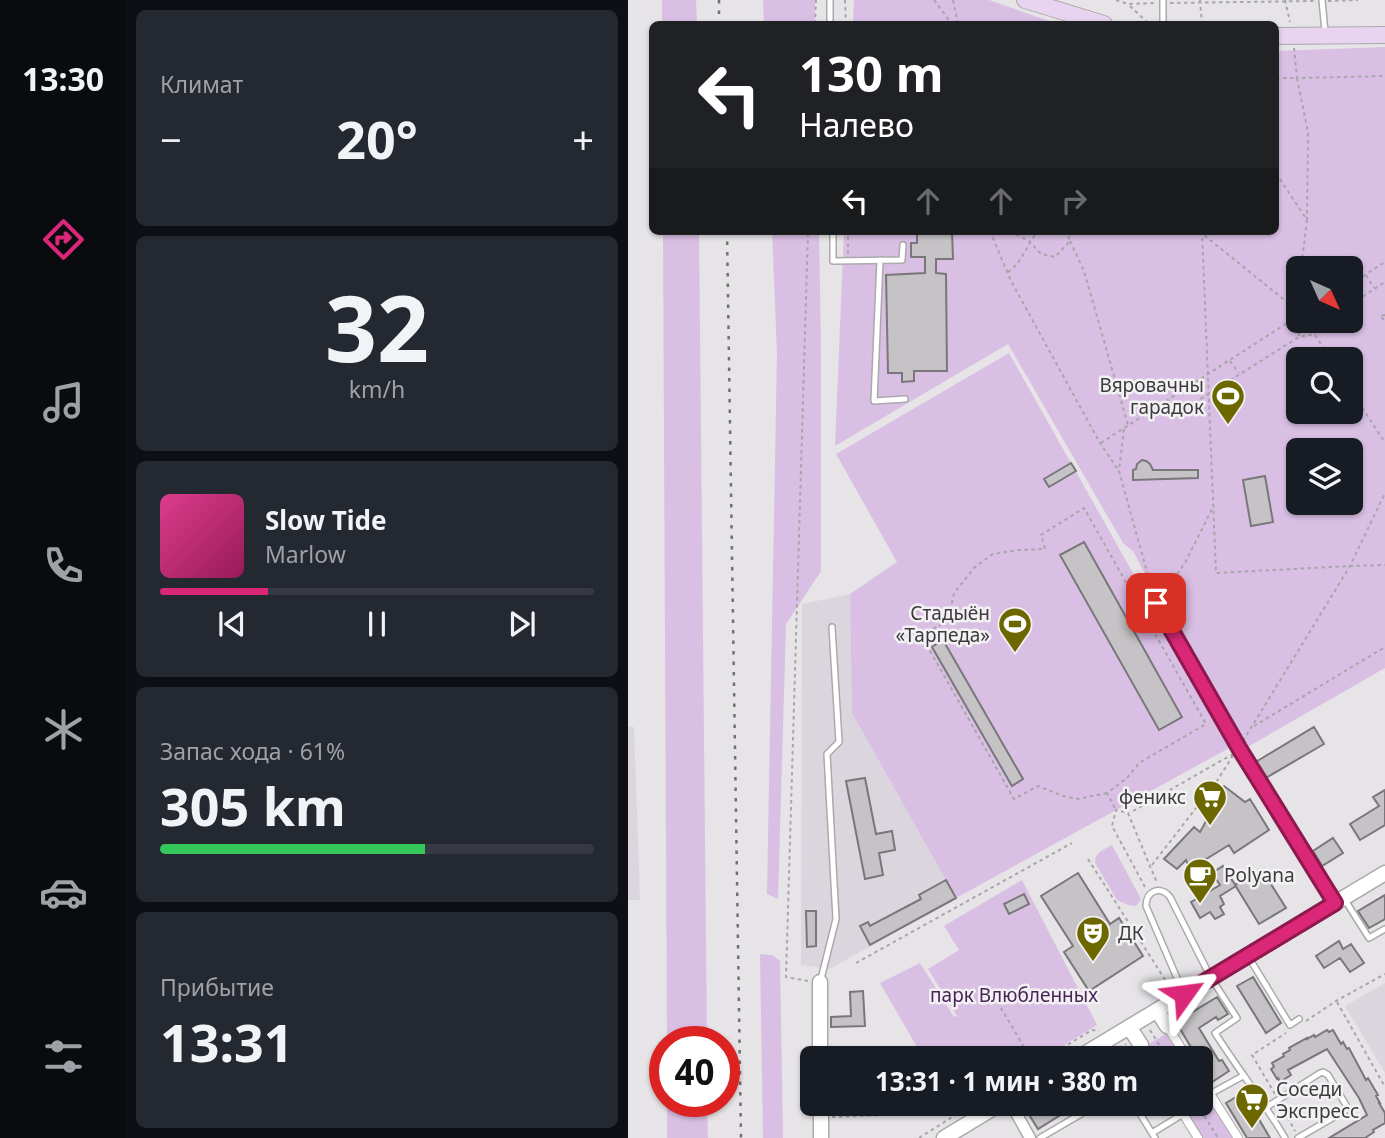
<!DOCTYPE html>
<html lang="ru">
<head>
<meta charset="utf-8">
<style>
  body { margin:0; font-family:"Noto Sans",sans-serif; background:#242831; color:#f1f3f6; height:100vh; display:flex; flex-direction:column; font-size:26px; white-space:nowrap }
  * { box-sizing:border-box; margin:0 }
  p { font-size:23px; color:#9ea1a6 }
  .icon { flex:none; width:38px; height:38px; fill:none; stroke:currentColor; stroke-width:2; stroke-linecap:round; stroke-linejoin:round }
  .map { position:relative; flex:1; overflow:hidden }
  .panel { display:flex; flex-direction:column; gap:10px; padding:10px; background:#0d0f14; width:502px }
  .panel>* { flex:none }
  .top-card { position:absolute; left:21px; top:21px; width:630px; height:214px; border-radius:10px; box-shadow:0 2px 5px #0004; background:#202124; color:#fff; overflow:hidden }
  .needle { width:46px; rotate:135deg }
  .controls { position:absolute; left:658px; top:256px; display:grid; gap:14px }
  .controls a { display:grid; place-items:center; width:77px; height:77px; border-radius:10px; background:#171b24; box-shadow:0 2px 5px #0004; font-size:35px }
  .speed { position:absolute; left:21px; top:1026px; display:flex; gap:14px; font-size:35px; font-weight:700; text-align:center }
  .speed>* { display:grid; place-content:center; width:91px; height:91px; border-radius:50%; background:#171b24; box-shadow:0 2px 5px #0004; line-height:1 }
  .speed .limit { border:10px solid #d22; background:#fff; color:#111 }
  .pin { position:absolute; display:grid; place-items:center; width:60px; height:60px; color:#fff; margin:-30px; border-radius:14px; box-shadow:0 4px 10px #0006 }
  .me { position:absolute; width:77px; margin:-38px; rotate:59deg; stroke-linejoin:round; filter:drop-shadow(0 0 5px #0008) }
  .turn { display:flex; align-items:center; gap:24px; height:147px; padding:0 35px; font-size:32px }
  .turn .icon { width:91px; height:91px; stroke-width:2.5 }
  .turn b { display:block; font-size:49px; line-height:60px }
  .lanes { display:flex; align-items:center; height:66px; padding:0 35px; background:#0003; justify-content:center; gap:35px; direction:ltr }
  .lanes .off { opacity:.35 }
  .big { font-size:52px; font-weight:700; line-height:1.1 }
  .panel .tile { flex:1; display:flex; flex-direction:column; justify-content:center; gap:10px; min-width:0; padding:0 24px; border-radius:10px; background:#242831 }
  .panel .dial { align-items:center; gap:0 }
  .dial b { font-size:91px; line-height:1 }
  .song { display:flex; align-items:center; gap:21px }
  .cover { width:84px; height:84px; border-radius:10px; background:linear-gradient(135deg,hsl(330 70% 55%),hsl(330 70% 35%)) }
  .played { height:7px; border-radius:4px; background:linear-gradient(90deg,#db2777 25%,#363941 25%) }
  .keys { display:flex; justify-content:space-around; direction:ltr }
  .heat { display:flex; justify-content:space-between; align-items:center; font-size:38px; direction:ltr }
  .charge { height:10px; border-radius:5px; background:linear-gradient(90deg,#34c759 61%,#363941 0) }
  .trip { position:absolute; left:172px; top:1046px; width:413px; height:70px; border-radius:10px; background:#171b24; box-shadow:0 2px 5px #0004; font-weight:700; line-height:70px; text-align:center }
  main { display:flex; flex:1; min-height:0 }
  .tab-bar { display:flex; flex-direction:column; width:126px; justify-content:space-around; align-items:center; background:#090b0e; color:#9ea1a6 }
  .tab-bar .icon { width:49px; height:49px }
  .tab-bar .active { color:#db2777 }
  .tab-bar b { font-size:32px; color:#f1f3f6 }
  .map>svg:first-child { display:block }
  .built { fill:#dbd6de }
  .green { fill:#d9bfe4; fill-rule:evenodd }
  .building { fill:#c5c3c5; stroke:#79777a; stroke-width:2 }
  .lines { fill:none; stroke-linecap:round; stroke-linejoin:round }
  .service-casing { stroke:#aba9ac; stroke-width:8 }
  .pedestrian-casing { stroke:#aba9ac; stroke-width:10 }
  .minor-casing { stroke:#aba9ac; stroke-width:13 }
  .tertiary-casing { stroke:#aba9ac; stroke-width:17 }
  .secondary-casing { stroke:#aba9ac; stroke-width:18 }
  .path { stroke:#a8a6a9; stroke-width:2; stroke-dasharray:3.5 3.5; stroke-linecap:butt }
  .service { stroke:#fff; stroke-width:5 }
  .pedestrian { stroke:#fff; stroke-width:8 }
  .minor { stroke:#fff; stroke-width:10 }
  .tertiary { stroke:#fff; stroke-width:14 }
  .secondary { stroke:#e8d4f0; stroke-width:16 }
  .rail { stroke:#717071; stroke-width:2.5; stroke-dasharray:3.5 7; stroke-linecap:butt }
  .route-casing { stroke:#8e194d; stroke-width:18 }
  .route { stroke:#db2777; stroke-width:12 }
  .labels { text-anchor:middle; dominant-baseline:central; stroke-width:5; stroke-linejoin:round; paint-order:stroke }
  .poi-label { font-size:19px; fill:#3c3b3c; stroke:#f3f1f4; text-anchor:end }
  .park-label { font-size:19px; fill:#482555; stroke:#f3f1f4 }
</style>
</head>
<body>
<main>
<nav class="tab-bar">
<b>13:30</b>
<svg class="icon active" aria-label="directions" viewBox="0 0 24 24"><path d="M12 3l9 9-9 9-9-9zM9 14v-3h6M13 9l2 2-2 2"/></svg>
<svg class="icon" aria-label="music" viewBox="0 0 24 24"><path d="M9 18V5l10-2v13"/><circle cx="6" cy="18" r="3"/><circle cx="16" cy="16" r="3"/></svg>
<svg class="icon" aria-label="phone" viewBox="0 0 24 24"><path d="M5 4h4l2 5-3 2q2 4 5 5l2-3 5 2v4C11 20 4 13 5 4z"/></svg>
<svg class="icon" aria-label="climate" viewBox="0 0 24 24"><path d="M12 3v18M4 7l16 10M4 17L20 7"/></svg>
<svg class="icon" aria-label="car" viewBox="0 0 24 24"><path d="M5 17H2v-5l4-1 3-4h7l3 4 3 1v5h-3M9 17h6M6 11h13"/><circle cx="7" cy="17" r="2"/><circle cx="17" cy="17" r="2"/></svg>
<svg class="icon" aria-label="filters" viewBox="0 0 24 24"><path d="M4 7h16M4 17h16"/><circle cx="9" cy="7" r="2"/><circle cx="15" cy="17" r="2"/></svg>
</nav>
<section class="panel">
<div class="tile"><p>Климат</p>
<div class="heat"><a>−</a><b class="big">20°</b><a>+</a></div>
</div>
<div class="tile dial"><b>32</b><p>km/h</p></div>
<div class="tile">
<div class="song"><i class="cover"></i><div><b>Slow Tide</b><p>Marlow</p></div></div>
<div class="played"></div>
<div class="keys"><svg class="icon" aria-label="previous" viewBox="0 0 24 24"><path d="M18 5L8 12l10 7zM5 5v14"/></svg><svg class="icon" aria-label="pause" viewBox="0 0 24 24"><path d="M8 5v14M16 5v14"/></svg><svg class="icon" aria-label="next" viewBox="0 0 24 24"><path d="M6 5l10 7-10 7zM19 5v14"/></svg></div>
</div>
<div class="tile"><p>Запас хода · 61%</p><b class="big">305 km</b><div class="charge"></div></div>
<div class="tile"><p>Прибытие</p><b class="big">13:31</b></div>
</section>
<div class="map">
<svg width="757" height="1138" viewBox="0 0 757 1138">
  <rect width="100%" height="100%" fill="#e6e4e7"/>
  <path class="built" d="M222,594L224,713L328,898L202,969L173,965L174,604Z
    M0,727H6L12,900H0Z
    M757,983V1073L717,1006Z"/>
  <path class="green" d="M34,0H68L69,24H34Z
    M135,0H187V24H136Z
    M226,0H361L430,24H225Z
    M757,47V668L616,749L540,617L505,551L495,543L380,344L207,446L216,231H648V51ZM670,268H723V320H670ZM670,359H723V411H670ZM670,450H723V502H670Z
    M35,231H71L79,1041H39Z
    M144,231H191L193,352V571L158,624L150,899L139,894L149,354Z
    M381,353L603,747L328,898L224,713L222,594L269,562L208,454Z
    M484,845L513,899L508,906L500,905L489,900L467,863C467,852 475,850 484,845Z
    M394,880L469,1025L413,1059H296L252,983L292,963L326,1017L329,1016L300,969L331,950L316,926Z
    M132,954L144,955L152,961L155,1138H135Z
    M538,1034L554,1059H525L517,1046Z
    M572,1086L606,1138H574L553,1104H572Z
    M39,1101H79L80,1138H39Z"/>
  <path class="building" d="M289,231H324L325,259H308V273L318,274L319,371H286V381L274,382V373H260L258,275L297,273V257H283V243H289Z
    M514,460L518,461L522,464L525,470H570V478L505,480V470L508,469L509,464Z
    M443,463L448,471L421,487L416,479Z
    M637,476L645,522L623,526L615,480Z
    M456,542L554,717L531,730L432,555Z
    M315,640L395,779L384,786L304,647Z
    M686,727L696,744L636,779L626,763Z
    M237,778L248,834L264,831L267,850L251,853L255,875L237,879L218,781Z
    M596,786L617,802L622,799L641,830L606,853L601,845L562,869L558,860L549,869L536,859L566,827L572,832L582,814L576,809Z
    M757,790V825L732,840L722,824L751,806L745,797Z
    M705,838L715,853L694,866L685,851Z
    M595,866L608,886L592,896L596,904L592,907L596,914L587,919L582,912L572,918L563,902L592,885L584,873Z
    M450,873L482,924L491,918L515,956L461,991L436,952L445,946L413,896Z
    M623,875L629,884L639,878L658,908L631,924L607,885Z
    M318,880L328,898L242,945L232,926L240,922L242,926L293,899L291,895Z
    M396,894L401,904L381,914L376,904Z
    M757,895V919L741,928L730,911Z
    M178,911H188V946L179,947Z
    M711,941L715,949L723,944L736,963L722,972L712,958L696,968L688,956Z
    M625,977L653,1023L638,1033L609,986Z
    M235,991L237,1026L203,1027V1017L223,1016L222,992Z
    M589,997L600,1014L590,1020L588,1017L571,1028L591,1061L594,1060L601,1071L584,1082L572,1063V1059H570L548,1022Z
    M699,1030L701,1032L705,1030L713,1044L715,1042L719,1049L721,1048L738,1080L740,1078L750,1095L748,1096L752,1103H751L757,1113V1123L745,1130L746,1132L737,1138H701L739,1115L731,1098L699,1049L660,1070L663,1075L652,1082L650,1078L649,1079L643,1069L646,1067L644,1063L656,1056L655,1054L662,1050L661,1048L679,1038V1039L686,1035L687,1037Z
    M618,1091L628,1107L625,1109L642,1138H619L598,1103Z
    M414,1104H450L410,1129L400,1113Z"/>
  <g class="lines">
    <g class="service-casing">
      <path id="service" d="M202,0V24
        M535,0V24
        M694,0L697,32
        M205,231V261L274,260L275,245
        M252,260L246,401L277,399
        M528,603L611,749L707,903
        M717,900L741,938L757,929
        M620,956L662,1025L671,1019
        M193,979L208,919L199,754L211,742L204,627
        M555,992L518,906C518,891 532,885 542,897L583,978L609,1018L587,1033C610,1069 636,1102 657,1138
        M582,1094L615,1076
        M506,1104L527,1138
        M639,1107L692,1073L695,1072L700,1075L718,1105V1110L670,1138
        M524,1133L555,1114
        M412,1138L470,1104"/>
    </g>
    <g class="pedestrian-casing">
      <path id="pedestrian" d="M539,1026L560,1059
        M513,1045L521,1059
        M572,1078L610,1138
        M549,1104L570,1138"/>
    </g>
    <g class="minor-casing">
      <path id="minor" d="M383,1104L402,1138"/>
    </g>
    <g class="tertiary-casing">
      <path id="tertiary" d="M192,982V1059
        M529,1010L539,1026
        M501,1027L513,1045
        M448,1059L757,873
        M193,1138V1104
        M316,1138L372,1104"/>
    </g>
    <g class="secondary-casing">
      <path id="secondary" d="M397,0L476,24
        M648,36L757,35"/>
    </g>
    <path class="path" d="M217,0L218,24
      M306,0L324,24
      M325,0L330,24
      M488,0L500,4L526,3
      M572,0L574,24
      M657,0L662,22
      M700,1L730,0
      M542,3L687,1
      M502,6L521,24
      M187,24L188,0
      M666,48L669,78L757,76
      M648,78H669L680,132L679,220
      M648,173L679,220L673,268
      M362,231L383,281L472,443L491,471
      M382,231L401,241L413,254L427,257L442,241L439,231
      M571,231L670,311
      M574,231L588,573L722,566L757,565
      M442,241L456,271L500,425
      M220,254V231
      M380,272C394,263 399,244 410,231
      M738,275L746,288
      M723,284L757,262
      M723,304L757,282
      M668,309L670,293
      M757,315L752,316L757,321
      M687,335L703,359
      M671,336L673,320
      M602,361L611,373
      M723,390L757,443
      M526,409L558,408L671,337L686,334L697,320
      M496,429L491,471L526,597
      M473,443L670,316
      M533,597L557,563L586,505
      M626,726L757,647
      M615,741L722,566L757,493
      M479,793L450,799L435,796L410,786L386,799L293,635L320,621L326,593L347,567L365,554L390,550L417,549L413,535L456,508L578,724L511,763L499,778L479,793L488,810
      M505,811L605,754
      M460,859L543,989
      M524,865L589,781L606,754
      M517,887L484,826L488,810L500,813L529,883
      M228,963L444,843
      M180,981L158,977L180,231
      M709,1002L757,1087
      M545,1015L561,1006
      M678,1021L708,1001L757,974
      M522,1030L540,1059
      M403,1059L363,991L457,1002
      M416,1059L464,1030L471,1031
      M473,1059L498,1044
      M647,1094L624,1055L658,1033
      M569,1104L590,1138
      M653,1105L667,1131
      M204,1117L335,1112
      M291,1138L345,1104"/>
    <use href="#service" class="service"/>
    <use href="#pedestrian" class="pedestrian"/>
    <use href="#minor" class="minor"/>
    <use href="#tertiary" class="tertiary"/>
    <use href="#secondary" class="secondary"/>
    <path class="rail" d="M91,0V24
      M99,231L113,1138"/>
  </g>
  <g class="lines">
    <g class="route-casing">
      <path id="route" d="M528,603L611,748L707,903L556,994"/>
    </g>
    <use href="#route" class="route"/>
  </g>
  <defs>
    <g id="stadium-pin" transform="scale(1.75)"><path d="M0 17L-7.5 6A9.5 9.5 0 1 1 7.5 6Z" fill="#6d6700" stroke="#f3f1f4"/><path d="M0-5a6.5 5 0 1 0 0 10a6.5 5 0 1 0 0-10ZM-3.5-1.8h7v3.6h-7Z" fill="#fff"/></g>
    <g id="supermarket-pin" transform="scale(1.75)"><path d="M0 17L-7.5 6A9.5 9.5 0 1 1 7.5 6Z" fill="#6d6700" stroke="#f3f1f4"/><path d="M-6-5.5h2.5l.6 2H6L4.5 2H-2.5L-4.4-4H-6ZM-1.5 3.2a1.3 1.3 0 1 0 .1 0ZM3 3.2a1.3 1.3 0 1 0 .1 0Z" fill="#fff"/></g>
    <g id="cafe-pin" transform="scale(1.75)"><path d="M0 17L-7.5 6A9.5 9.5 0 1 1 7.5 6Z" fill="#6d6700" stroke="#f3f1f4"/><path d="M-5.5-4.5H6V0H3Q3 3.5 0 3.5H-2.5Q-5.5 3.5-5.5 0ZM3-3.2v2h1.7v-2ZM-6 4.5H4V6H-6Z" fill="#fff"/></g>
    <g id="theatre-pin" transform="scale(1.75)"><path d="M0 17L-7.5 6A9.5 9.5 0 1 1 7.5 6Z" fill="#6d6700" stroke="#f3f1f4"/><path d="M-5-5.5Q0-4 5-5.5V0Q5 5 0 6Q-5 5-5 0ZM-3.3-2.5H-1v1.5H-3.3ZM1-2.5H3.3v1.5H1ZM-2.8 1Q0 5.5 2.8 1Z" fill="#fff"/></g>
  </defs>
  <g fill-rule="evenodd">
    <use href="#stadium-pin" x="600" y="396"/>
    <use href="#stadium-pin" x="387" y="624"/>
    <use href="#supermarket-pin" x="582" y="797"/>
    <use href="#cafe-pin" x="572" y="875"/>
    <use href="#theatre-pin" x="465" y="933"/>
    <use href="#supermarket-pin" x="624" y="1100"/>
  </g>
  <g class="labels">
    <g class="poi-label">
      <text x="576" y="385">Вяровачны<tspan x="576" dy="22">гарадок</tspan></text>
      <text x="362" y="613">Стадыён<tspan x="362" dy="22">«Тарпеда»</tspan></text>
      <text x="558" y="797">феникс</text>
      <text x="596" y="875" text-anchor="start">Polyana</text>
      <text x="490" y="933" text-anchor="start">ДК</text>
      <text x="648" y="1089" text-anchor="start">Соседи<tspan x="648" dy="22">Экспресс</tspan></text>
    </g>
    <g class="park-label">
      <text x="386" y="995">парк Влюбленных</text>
    </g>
  </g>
</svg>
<div class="controls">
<a><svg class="needle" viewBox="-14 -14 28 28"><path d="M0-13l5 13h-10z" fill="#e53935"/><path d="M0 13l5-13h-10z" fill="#9ea1a6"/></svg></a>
<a><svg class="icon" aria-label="search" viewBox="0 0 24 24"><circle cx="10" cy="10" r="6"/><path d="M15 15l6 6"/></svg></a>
<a><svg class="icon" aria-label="layers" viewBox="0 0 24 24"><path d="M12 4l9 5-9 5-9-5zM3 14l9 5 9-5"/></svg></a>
</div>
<div class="speed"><div class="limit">40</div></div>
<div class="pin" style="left:528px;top:603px;background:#d93025"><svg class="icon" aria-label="arrive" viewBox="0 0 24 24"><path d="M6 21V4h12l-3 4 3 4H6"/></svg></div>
<svg class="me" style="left:556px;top:994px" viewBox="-20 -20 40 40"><path d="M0-17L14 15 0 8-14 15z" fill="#db2777" stroke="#fff" stroke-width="4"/></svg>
<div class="trip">13:31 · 1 мин · 380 m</div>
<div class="top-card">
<div class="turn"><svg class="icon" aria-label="left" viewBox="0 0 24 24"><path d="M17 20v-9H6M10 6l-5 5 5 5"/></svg><div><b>130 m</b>Налево</div></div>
<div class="lanes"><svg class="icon" aria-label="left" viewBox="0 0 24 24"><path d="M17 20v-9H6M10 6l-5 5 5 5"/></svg><svg class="icon off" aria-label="ahead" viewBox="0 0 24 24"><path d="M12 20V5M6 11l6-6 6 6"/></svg><svg class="icon off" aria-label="ahead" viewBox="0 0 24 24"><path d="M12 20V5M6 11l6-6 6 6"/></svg><svg class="icon off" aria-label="right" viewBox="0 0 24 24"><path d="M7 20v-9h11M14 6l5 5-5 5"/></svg></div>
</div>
</div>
</main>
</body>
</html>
